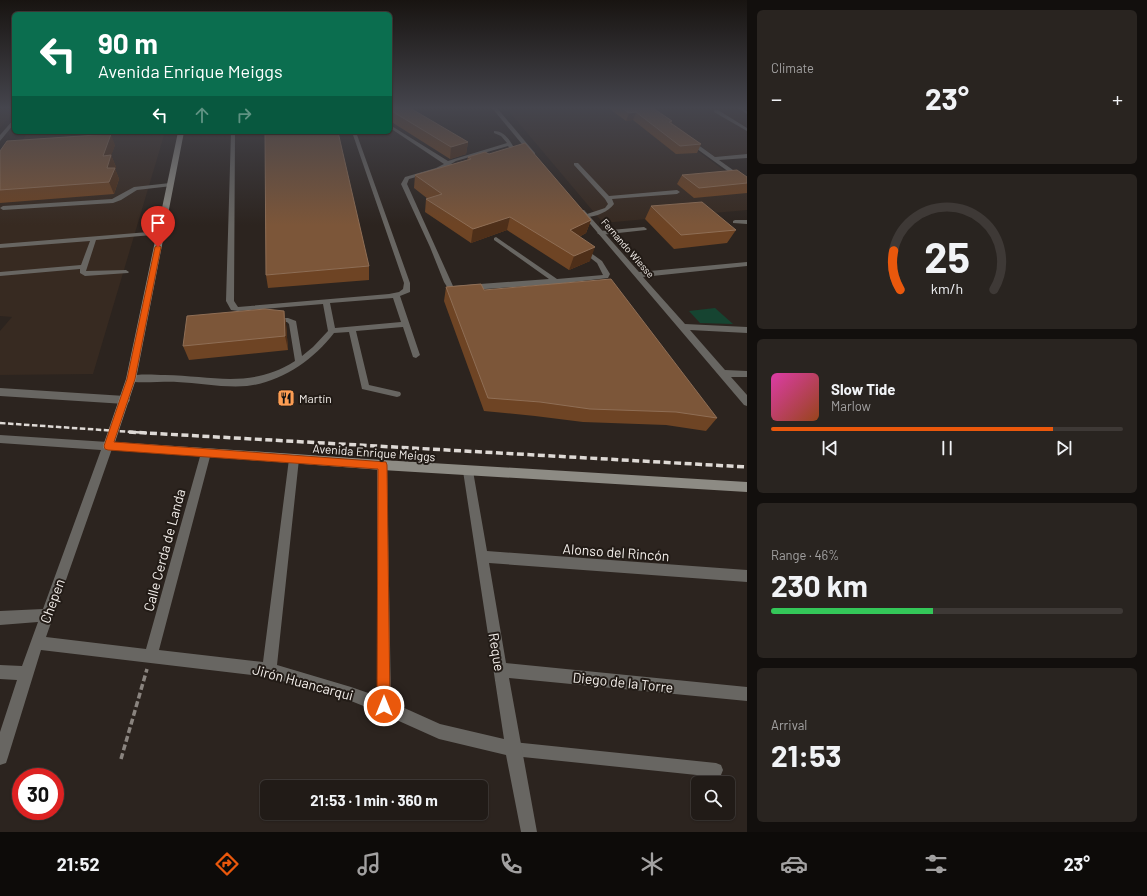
<!DOCTYPE html>
<html lang="en">
<head>
<meta charset="utf-8">
<style>
  body { margin:0; font-family:Barlow,sans-serif; background:#292420; color:#f1f3f6; height:100vh; display:flex; flex-direction:column; font-size:15px; white-space:nowrap }
  * { box-sizing:border-box; margin:0 }
  p { font-size:13px; color:#a2a1a1 }
  .icon { flex:none; width:22px; height:22px; fill:none; stroke:currentColor; stroke-width:2; stroke-linecap:round; stroke-linejoin:round }
  .map { position:relative; flex:1; overflow:hidden }
  .panel { display:flex; flex-direction:column; gap:10px; padding:10px; background:#120f0d; width:400px }
  .panel>* { flex:none }
  .banner { position:absolute; left:12px; top:12px; width:380px; height:122px; border-radius:6px; box-shadow:0 1px 3px #0004,0 0 0 1px #3e3936; background:#0b6e4f; color:#fff; overflow:hidden }
  .tools { position:absolute; left:691px; top:776px; display:grid; gap:8px }
  .tools a { display:grid; place-items:center; width:44px; height:44px; border-radius:6px; background:#211b17; box-shadow:0 1px 3px #0004,0 0 0 1px #3e3936; font-size:20px }
  .speed { position:absolute; left:12px; top:768px; display:flex; gap:8px; font-size:20px; font-weight:700; text-align:center }
  .speed>* { display:grid; place-content:center; width:52px; height:52px; border-radius:50%; background:#211b17; box-shadow:0 1px 3px #0004,0 0 0 1px #3e3936; line-height:1 }
  .speed .limit { border:6px solid #d22; background:#fff; color:#111 }
  .pin { position:absolute; display:grid; place-items:center; width:34px; height:34px; color:#fff; margin:-41px -17px; border-radius:50% 50% 50% 0; rotate:-45deg; box-shadow:0 0 4px #0007 }
  .pin .icon { rotate:45deg }
  .me { position:absolute; width:44px; margin:-22px; rotate:0deg; stroke-linejoin:round; filter:drop-shadow(0 0 3px #0008) }
  .turn { display:flex; align-items:center; gap:14px; height:84px; padding:0 20px; font-size:18px }
  .turn .icon { width:52px; height:52px; stroke-width:2.5 }
  .turn b { display:block; font-size:28px; line-height:34px }
  .lanes { display:flex; align-items:center; height:38px; padding:0 20px; background:#0003; justify-content:center; gap:20px; direction:ltr }
  .lanes .off { opacity:.35 }
  .big { font-size:30px; font-weight:700; line-height:1.1 }
  .panel .card { flex:1; display:flex; flex-direction:column; justify-content:center; gap:6px; min-width:0; padding:0 14px; border-radius:6px; background:#292420 }
  .panel .dial { align-items:center; gap:0 }
  .dial svg { height:104px; overflow:visible; fill:none; stroke:#3e3936; stroke-width:7; stroke-linecap:round; text-anchor:middle }
  .dial text { fill:#f1f3f6; stroke:none }
  .song { display:flex; align-items:center; gap:12px }
  .cover { width:48px; height:48px; border-radius:6px; background:linear-gradient(135deg,hsl(320 70% 55%),hsl(20 70% 35%)) }
  .played { height:4px; border-radius:2px; background:linear-gradient(90deg,#ea580c 80%,#3e3936 80%) }
  .keys { display:flex; justify-content:space-around; direction:ltr }
  .heat { display:flex; justify-content:space-between; align-items:center; font-size:22px; direction:ltr }
  .charge { height:6px; border-radius:3px; background:linear-gradient(90deg,#34c759 46%,#3e3936 0) }
  .trip { position:absolute; left:260px; top:780px; width:228px; height:40px; border-radius:6px; background:#211b17; box-shadow:0 1px 3px #0004,0 0 0 1px #3e3936; font-weight:700; line-height:40px; text-align:center }
  .dock { display:flex; height:64px; justify-content:space-around; align-items:center; background:#0d0b09; color:#a2a1a1 }
  .dock .icon { width:28px; height:28px }
  .dock .active { color:#ea580c }
  .dock b { font-size:18px; color:#f1f3f6 }
  main { display:flex; flex:1; min-height:0 }
  .map>svg:first-child { display:block }
  .built { fill:#372a21 }
  .green { fill:#164431 }
  .lines { fill:none; stroke-linecap:round; stroke-linejoin:round }
  .path { stroke:#8a847f; stroke-width:3.5; stroke-dasharray:6 3; stroke-linecap:butt }
  .lane { fill:#686662; fill-rule:evenodd }
  .street { fill:#686662; fill-rule:evenodd }
  .secondary { fill:#8d8b84; fill-rule:evenodd }
  .rail-far1 { stroke:#ded9d5; stroke-width:2.5; stroke-dasharray:5.5 2.5; stroke-linecap:butt }
  .rail { stroke:#ded9d5; stroke-width:3.5; stroke-dasharray:7 3.5; stroke-linecap:butt }
  .wall { fill:#6e4424 }
  .shaded-wall { fill:#4e2f19 }
  .building { fill:#7c5639; stroke:#8f6e55 }
  .route { fill:#ea580c; stroke:#983908 }
  .labels { text-anchor:middle; dominant-baseline:central; stroke-width:4; stroke-linejoin:round; paint-order:stroke }
  .far-street-label { font-size:10px; fill:#f4efeb; stroke:#221b16 }
  .poi-label { font-size:12px; fill:#f4efeb; stroke:#221b16; text-anchor:start }
  .street-label { font-size:12px; fill:#f4efeb; stroke:#221b16 }
  .near-street-label { font-size:14px; fill:#f4efeb; stroke:#221b16 }
</style>
</head>
<body>
<main>
<div class="map">
<svg width="747" height="832" viewBox="0 0 747 832">
  <rect width="100%" height="100%" fill="#2c241f"/>
  <path class="built" d="M0,108H14V112L0,128Z
    M506,108H638L747,187V210L603,223Z
    M649,108H747V154L715,157Z
    M28,132H165L93,374L0,375V331L12,317L0,316V173Z"/>
  <path class="green" d="M715,308L733,324L700,323L689,311Z"/>
  <g class="lines">
    <path class="path" d="M121,759L147,669"/>
    <path class="lane" d="M738,108H743L747,111V114Z
      M714,110H718L747,128V131L714,112Z
      M390,125L448,161L507,143L501,136L494,133V131C505,131 510,141 515,149L511,150L508,146L456,161L451,164L455,165V167L448,166L440,170L409,179L407,184L453,286L549,279L494,240V238L496,237L557,279L603,275L597,263L579,249L584,248L602,261L610,274L608,278L557,284L457,291L449,290L444,282L430,247L401,184L405,177L436,168L444,164L390,128Z
      M231,132H235L234,301L238,307L389,294L399,292L403,289L404,283L352,132H356L410,283V292L400,296L420,355L416,358L413,357L403,327L356,331L369,385L400,392L401,394L400,396L397,397L362,389L349,332L334,333C313,360 282,382 247,386C224,388 200,383 177,382C165,381 137,384 128,381L127,379L128,377C139,373 154,375 165,375C213,376 251,389 295,361L289,324L287,322H272V318H288L296,321L302,356L313,347L328,331L323,304L238,311L231,310L226,301ZM393,298L401,322L335,328L330,303Z
      M574,163H578L609,196L677,190L680,192L677,194L612,199L614,204C608,212 594,218 584,217V215L605,208L608,204L605,199L574,165Z
      M170,183L172,184V186L137,190L121,200L113,203L3,210L0,208L3,206L112,199L134,187Z
      M735,220H747V224L733,223V221Z
      M644,227L647,229L646,230L600,235L597,233L600,231Z
      M161,231L163,232V234L96,240L86,271L126,270L129,272L128,273L85,276L80,273V269L0,276V272L81,265L90,241L0,248V244Z
      M513,742L716,763L721,765L723,770L721,775L716,777L513,756L508,754L506,749L508,744Z"/>
    <path class="street" d="M492,108H497L535,153V155H531Z
      M14,119V124L0,141V135Z
      M686,139H690L715,157L747,154V158L719,160L747,180V185L686,141Z
      M580,210H584L639,272L747,262V266L643,277L685,324L747,327V333L690,330L725,370L747,371V377H731L747,395V406L744,405L580,212Z
      M0,388L125,396L128,397L130,400L128,403L125,404L0,396Z
      M0,435L108,442L112,443L113,446L46,637L146,649L201,453L202,450L206,449L210,450L211,453L159,650L263,662L289,459L290,456L294,455L298,456L299,459L277,665L351,687L377,696V465L378,462L382,460L386,462L387,465L391,702L440,724L504,739L463,471L464,468L468,466L472,468L473,471L487,551L747,570V582L489,563L506,663L747,687V701L509,678L537,832H521L506,755L439,739L381,713L351,701L269,677L41,650L8,757L6,763L0,765V732L17,680L0,679V665L22,666L38,622L0,625V611L43,609L101,450L0,443Z"/>
    <path class="secondary" d="M178,132H184L136,379L115,442L382,460L747,482V492L382,470L104,449L103,446L126,379Z"/>
    <path class="rail-far1" d="M0,423L147,433"/>
    <path class="rail" d="M129,432L747,467"/>
  </g>
  <path class="wall" d="M390,108L468,142L466,154L450,159L390,121Z
    M611,108H653L672,121V123L701,144L697,153L676,154L633,120L626,121L611,110Z
    M115,145L111,155L116,167L115,169L119,179L114,194L0,203V151Z
    M468,157L591,220L586,233L579,237L590,261L569,270L507,230L471,243L425,212L426,199H428L414,188L415,175L467,160Z
    M682,175L747,177V193L694,198L677,184Z
    M651,206L736,230L727,243L674,249L645,219Z
    M369,266V280L268,288L266,275Z
    M446,287L484,290L717,418L706,431L666,425L583,422L535,416L484,411L444,301Z
    M284,311L286,324L288,350L189,360L183,346Z"/>
  <path class="shaded-wall" d="M636,112L633,120L626,121L629,113Z
    M111,134L115,145L110,159L111,155L116,167L115,169L119,179L114,194L109,182L103,156Z
    M468,142L466,154L450,159L451,147Z
    M510,217L507,230L471,243L473,229Z
    M591,220L586,233L565,244L570,230Z
    M595,247L590,261L569,270L574,256Z
    M284,311L286,324L288,350L285,336Z"/>
  <path class="building" d="M390,108H410L468,142L451,147L390,110Z
    M622,108H653L672,121L669,122L701,144L680,146L636,112L629,113Z
    M265,132H338L369,266L266,275Z
    M111,134L103,156L111,155L107,168H115L109,182L0,190V151L7,141Z
    M525,143L591,220L570,230L595,247L574,256L510,217L473,229L426,199L442,194L415,175L471,159L468,157L485,152L489,154Z
    M737,170L747,177V183L699,188L682,175Z
    M702,202L736,230L681,235L651,206Z
    M611,279L717,418L676,412L590,409L540,402L488,398L446,287L481,284L484,290Z
    M265,309L284,311L285,336L183,346L187,316Z"/>
  <linearGradient id="sky" x2="0" y2="1"><stop stop-color="#181411"/><stop offset="0.48" stop-color="#45454d"/><stop offset="1" stop-color="#45454d" stop-opacity="0"/></linearGradient>
  <rect width="747" height="225" fill="url(#sky)"/>
  <path class="route" d="M158,245L161,247L135,379L114,442L386,462L387,465L390,706L388,711L384,713L379,711L377,706L378,469L108,450L105,449L104,446L127,379L155,247Z"/>
  <defs>
    <g id="restaurant-square" transform="scale(0.9)"><rect x="-9" y="-9" width="18" height="18" rx="4" fill="#fc9d53" stroke="#221b16"/><path d="M-5-6h1v4h1v-4h1v4h1v-4h1v5L-1.5 .5V6h-2V.5L-5-1ZM5-6V6H3V1.5H1.5Q1.5-4 5-6Z" fill="#111"/></g>
  </defs>
  <g fill-rule="evenodd">
    <use href="#restaurant-square" x="286" y="398"/>
  </g>
  <g class="labels">
    <g class="far-street-label">
      <text transform="translate(628 248) rotate(49)">Fernando Wiesse</text>
    </g>
    <g class="poi-label">
      <text x="299" y="398">Martín</text>
    </g>
    <g class="street-label">
      <text transform="translate(374 452) rotate(4)">Avenida Enrique Meiggs</text>
    </g>
    <g class="near-street-label">
      <text transform="translate(164 550) rotate(-75)">Calle Cerda de Landa</text>
      <text transform="translate(616 552) rotate(4)">Alonso del Rincón</text>
      <text transform="translate(52 601) rotate(-70)">Chepen</text>
      <text transform="translate(497 652) rotate(81)">Reque</text>
      <text transform="translate(303 682) rotate(15)">Jirón Huancarqui</text>
      <text transform="translate(623 682) rotate(6)">Diego de la Torre</text>
    </g>
  </g>
</svg>
<div class="tools">
<a><svg class="icon" aria-label="search" viewBox="0 0 24 24"><circle cx="10" cy="10" r="6"/><path d="M15 15l6 6"/></svg></a>
</div>
<div class="speed"><div class="limit">30</div></div>
<div class="pin" style="left:158px;top:247px;background:#d93025"><svg class="icon" aria-label="arrive" viewBox="0 0 24 24"><path d="M6 21V4h12l-3 4 3 4H6"/></svg></div>
<svg class="me" style="left:384px;top:706px" viewBox="-20 -20 40 40"><circle r="17" fill="#ea580c" stroke="#fff" stroke-width="3"/><path d="M0-11L8 9 0 5-8 9z" fill="#fff"/></svg>
<div class="trip">21:53 · 1 min · 360 m</div>
<div class="banner">
<div class="turn"><svg class="icon" aria-label="left" viewBox="0 0 24 24"><path d="M17 20v-9H6M10 6l-5 5 5 5"/></svg><div><b>90 m</b>Avenida Enrique Meiggs</div></div>
<div class="lanes"><svg class="icon" aria-label="left" viewBox="0 0 24 24"><path d="M17 20v-9H6M10 6l-5 5 5 5"/></svg><svg class="icon off" aria-label="ahead" viewBox="0 0 24 24"><path d="M12 20V5M6 11l6-6 6 6"/></svg><svg class="icon off" aria-label="right" viewBox="0 0 24 24"><path d="M7 20v-9h11M14 6l5 5-5 5"/></svg></div>
</div>
</div>
<section class="panel">
<div class="card"><p>Climate</p>
<div class="heat"><a>−</a><b class="big">23°</b><a>+</a></div>
</div>
<div class="card dial"><svg viewBox="0 0 100 80">
<path d="M14 69A42 42 0 1 1 86 69"/>
<path d="M14 69A42 42 0 0 1 9 39" stroke="#ea580c"/>
<text x="50" y="56" font-size="32" font-weight="700">25</text>
<text x="50" y="72" font-size="11">km/h</text>
</svg></div>
<div class="card">
<div class="song"><i class="cover"></i><div><b>Slow Tide</b><p>Marlow</p></div></div>
<div class="played"></div>
<div class="keys"><svg class="icon" aria-label="previous" viewBox="0 0 24 24"><path d="M18 5L8 12l10 7zM5 5v14"/></svg><svg class="icon" aria-label="pause" viewBox="0 0 24 24"><path d="M8 5v14M16 5v14"/></svg><svg class="icon" aria-label="next" viewBox="0 0 24 24"><path d="M6 5l10 7-10 7zM19 5v14"/></svg></div>
</div>
<div class="card"><p>Range · 46%</p><b class="big">230 km</b><div class="charge"></div></div>
<div class="card"><p>Arrival</p><b class="big">21:53</b></div>
</section>
</main>
<nav class="dock">
<b>21:52</b>
<svg class="icon active" aria-label="directions" viewBox="0 0 24 24"><path d="M12 3l9 9-9 9-9-9zM9 14v-3h6M13 9l2 2-2 2"/></svg>
<svg class="icon" aria-label="music" viewBox="0 0 24 24"><path d="M9 18V5l10-2v13"/><circle cx="6" cy="18" r="3"/><circle cx="16" cy="16" r="3"/></svg>
<svg class="icon" aria-label="phone" viewBox="0 0 24 24"><path d="M5 4h4l2 5-3 2q2 4 5 5l2-3 5 2v4C11 20 4 13 5 4z"/></svg>
<svg class="icon" aria-label="climate" viewBox="0 0 24 24"><path d="M12 3v18M4 7l16 10M4 17L20 7"/></svg>
<svg class="icon" aria-label="car" viewBox="0 0 24 24"><path d="M5 17H2v-5l4-1 3-4h7l3 4 3 1v5h-3M9 17h6M6 11h13"/><circle cx="7" cy="17" r="2"/><circle cx="17" cy="17" r="2"/></svg>
<svg class="icon" aria-label="filters" viewBox="0 0 24 24"><path d="M4 7h16M4 17h16"/><circle cx="9" cy="7" r="2"/><circle cx="15" cy="17" r="2"/></svg>
<b>23°</b>
</nav>
</body>
</html>
